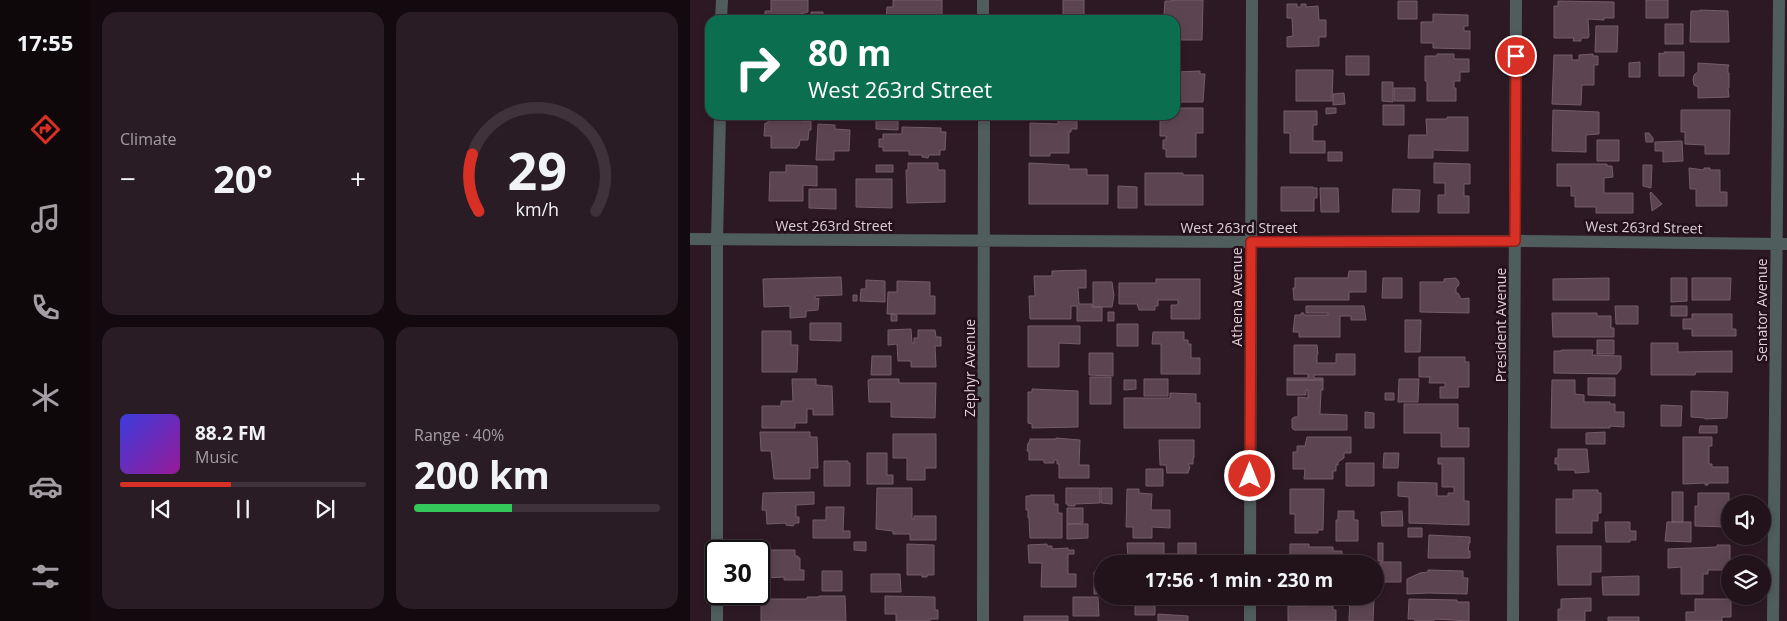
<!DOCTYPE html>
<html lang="en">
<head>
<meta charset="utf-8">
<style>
  body { margin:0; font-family:"Open Sans",sans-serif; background:#2a1c24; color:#f1f3f6; height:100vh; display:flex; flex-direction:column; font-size:19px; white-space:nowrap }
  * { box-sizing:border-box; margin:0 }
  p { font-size:16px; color:#a29ea3 }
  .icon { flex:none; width:28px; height:28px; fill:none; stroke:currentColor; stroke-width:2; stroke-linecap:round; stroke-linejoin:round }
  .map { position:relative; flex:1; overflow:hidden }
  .side { display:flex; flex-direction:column; gap:12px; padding:12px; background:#130a0f; width:600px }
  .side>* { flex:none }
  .hud { position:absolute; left:15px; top:15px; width:475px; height:105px; border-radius:15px; box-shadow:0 2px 8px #0003,0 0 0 1px #3f323a; background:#0b6e4f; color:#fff; overflow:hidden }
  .controls { position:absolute; left:1031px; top:495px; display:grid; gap:10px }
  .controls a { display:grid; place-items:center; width:50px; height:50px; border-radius:50%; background:#22131b; box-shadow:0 2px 8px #0003,0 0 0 1px #3f323a; font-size:25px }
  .speed { position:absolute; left:15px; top:540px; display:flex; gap:10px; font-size:25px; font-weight:700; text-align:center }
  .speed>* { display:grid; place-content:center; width:65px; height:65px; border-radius:50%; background:#22131b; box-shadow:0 2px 8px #0003,0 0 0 1px #3f323a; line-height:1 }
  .speed .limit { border:2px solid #111; border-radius:8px; background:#fff; color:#111 }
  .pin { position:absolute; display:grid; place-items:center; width:42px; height:42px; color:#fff; margin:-21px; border:2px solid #fff; border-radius:50%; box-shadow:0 1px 5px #0007 }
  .me { position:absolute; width:55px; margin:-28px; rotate:0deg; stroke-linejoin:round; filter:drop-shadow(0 0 4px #0008) }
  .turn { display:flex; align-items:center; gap:18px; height:105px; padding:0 20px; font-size:22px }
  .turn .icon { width:65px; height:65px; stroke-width:2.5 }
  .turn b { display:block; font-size:35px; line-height:42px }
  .big { font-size:38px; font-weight:700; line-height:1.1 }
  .side .card { flex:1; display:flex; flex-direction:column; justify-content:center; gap:8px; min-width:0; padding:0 18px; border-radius:15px; background:#2a1c24 }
  .side .dial { align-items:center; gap:0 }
  .dial svg { height:130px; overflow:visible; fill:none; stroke:#3f323a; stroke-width:7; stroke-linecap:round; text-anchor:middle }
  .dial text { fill:#f1f3f6; stroke:none }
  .song { display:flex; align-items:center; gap:15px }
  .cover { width:60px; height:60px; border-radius:8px; background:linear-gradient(135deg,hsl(240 70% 55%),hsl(300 70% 35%)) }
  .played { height:5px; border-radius:2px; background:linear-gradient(90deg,#d93025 45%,#3f323a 45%) }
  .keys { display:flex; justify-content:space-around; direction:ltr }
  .heat { display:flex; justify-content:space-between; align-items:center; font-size:28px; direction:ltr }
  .charge { height:8px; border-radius:4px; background:linear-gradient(90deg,#34c759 40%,#3f323a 0) }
  .side .tiles { flex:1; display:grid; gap:12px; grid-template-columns:repeat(2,1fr) }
  .trip { position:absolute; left:404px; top:555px; width:290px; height:50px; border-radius:25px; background:#22131b; box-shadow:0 2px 8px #0003,0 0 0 1px #3f323a; font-weight:700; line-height:50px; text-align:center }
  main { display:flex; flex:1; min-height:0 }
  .tab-bar { display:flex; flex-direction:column; width:90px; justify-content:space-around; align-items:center; background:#0e080b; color:#a29ea3 }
  .tab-bar .icon { width:35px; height:35px }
  .tab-bar .active { color:#d93025 }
  .tab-bar b { font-size:22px; color:#f1f3f6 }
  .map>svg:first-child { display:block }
  .building { fill:#5c4551; stroke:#745c69 }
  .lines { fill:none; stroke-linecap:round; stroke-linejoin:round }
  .minor { stroke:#505d5d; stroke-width:12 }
  .route-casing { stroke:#8d1f18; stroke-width:12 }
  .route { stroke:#d93025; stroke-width:9 }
  .labels { text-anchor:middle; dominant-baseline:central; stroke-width:5; stroke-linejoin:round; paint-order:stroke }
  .street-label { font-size:14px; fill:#dfd1d8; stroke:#23101b }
</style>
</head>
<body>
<main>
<nav class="tab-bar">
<b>17:55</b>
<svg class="icon active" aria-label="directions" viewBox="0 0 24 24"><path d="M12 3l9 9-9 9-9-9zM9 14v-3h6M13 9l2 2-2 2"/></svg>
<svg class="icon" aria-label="music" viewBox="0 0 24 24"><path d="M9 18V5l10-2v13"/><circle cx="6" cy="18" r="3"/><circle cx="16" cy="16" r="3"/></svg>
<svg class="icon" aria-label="phone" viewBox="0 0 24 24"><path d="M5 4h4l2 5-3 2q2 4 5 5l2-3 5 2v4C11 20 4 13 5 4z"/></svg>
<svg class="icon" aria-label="climate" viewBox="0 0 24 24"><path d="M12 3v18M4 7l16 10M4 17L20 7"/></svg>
<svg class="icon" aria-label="car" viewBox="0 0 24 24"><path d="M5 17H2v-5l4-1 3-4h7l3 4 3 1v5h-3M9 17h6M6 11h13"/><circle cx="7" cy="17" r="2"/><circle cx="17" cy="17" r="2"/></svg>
<svg class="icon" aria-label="filters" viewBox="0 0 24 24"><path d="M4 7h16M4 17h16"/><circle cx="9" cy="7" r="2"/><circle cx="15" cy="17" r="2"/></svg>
</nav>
<section class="side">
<div class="tiles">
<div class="card"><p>Climate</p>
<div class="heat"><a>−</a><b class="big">20°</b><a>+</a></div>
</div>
<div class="card dial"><svg viewBox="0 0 100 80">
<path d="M14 69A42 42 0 1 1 86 69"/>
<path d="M14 69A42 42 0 0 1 10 34" stroke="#d93025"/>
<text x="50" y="56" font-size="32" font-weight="700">29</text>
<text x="50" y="72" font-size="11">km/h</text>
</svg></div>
<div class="card">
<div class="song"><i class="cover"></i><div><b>88.2 FM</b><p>Music</p></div></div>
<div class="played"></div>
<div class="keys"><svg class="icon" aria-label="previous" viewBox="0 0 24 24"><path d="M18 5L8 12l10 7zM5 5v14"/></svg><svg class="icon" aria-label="pause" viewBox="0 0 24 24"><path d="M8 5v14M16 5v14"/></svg><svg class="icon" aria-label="next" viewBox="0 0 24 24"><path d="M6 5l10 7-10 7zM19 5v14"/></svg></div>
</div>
<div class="card"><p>Range · 40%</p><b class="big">200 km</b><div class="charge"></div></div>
</div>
</section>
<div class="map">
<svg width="1097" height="621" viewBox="0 0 1097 621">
  <rect width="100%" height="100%" fill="#2d1924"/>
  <path class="building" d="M81,0H118V12L107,15V20H75V11H81Z
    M203,0H252V20H196L197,7H203Z
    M373,0H394V20H338V17L373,18Z
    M481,0H513L512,40H485V20H478V15H474L475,1H481Z
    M956,0H978V18H956Z
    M708,1H727V19H708Z
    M868,1L924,2V18H914V20L898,19L899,36L898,38H891V41H883L884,38H864V6H868Z
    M597,4H607V7H611V4H616V7L628,6L629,20H636V37H629V46L597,47V37L603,36L602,18H597Z
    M1010,10L1038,11L1039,42H1000L1001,11H1010Z
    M121,12H133V20H121Z
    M743,14L778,15V26H774V31H780V49L743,48V43H731V22H743Z
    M975,24H993V44H975Z
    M906,26H928L927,52H905Z
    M974,52H994V76H969V53L974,54Z
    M747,54H764V59H779V72H770V81H764V88H766V101H737V81H735V56H747Z
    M903,54V56H908V65H904V85H892L891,105L862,104L864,55H882V60H889V55Z
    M485,56L486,72L510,71V74H515L513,102H485Z
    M656,56H679V75H656Z
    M950,62V77H939V63Z
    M1008,63L1039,65L1038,67V73H1039V88H1038L1039,97L1008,98V87L1004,85L1003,80L1004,75L1008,72Z
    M606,70H643L642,101H606Z
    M692,82H703V102L692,101Z
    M704,88H725V101H704Z
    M654,93L655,104L643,105V94Z
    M693,105H714V125H693Z
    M485,108H513V133H506V157H476V149H473V140H476V136H470V115H485Z
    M636,108H646V113L636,114Z
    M863,110L909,112V134L896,135V152L862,151Z
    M991,110H1040L1039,154H1015V145L995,144V132H991Z
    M594,111H627V125H623V141H635V153H600V133H594Z
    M78,115H112V121H121V130H119L118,140H110L109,146H107V148H81V136H74L75,123H78Z
    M186,115H208V130L186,129Z
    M368,115H387V129H381V132H379V153H360V156H340V123L368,124Z
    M757,117H778V151L743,150V158H718L719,135H737L736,119H757Z
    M128,124L145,125V129L160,130L159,151H144V160H126Z
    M212,127L251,128V132H256L255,150H250V155H239L238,158L232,157V155H219V151H193V147H189V139H193V134H212Z
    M955,133H959L963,138V142H956Z
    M907,140H929V161H907Z
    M992,141L993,161L973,162V151H965V142Z
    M638,152H652V161H638Z
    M218,163H248V170H255V202L217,203L216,170H218Z
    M339,163L379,165V169H397V175H418V204H339Z
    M744,163L780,164V184H774V196H779V213H748V195H755V183H744Z
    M867,164H917V166H922L923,177L914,178V193H943V213H906V207H885V196H881V186H867Z
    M96,165L127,166V186L113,185V201H79L80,172H96Z
    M186,165H203V172H186Z
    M953,165H962L961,188L953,186Z
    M999,168L1014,170V168H1020V170H1030V192H1037V206H1006V189H1000Z
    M455,173H493V175H513V205H455Z
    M166,179H202V208L166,207Z
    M428,186L447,187V208H428Z
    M591,187H623V188H627V198H624V211H591Z
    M630,188H648L649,212H631Z
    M119,189H146V209L119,208Z
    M703,189L730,190L729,212H702Z
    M961,192L972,204L962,211L960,193Z
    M396,270V288H388L389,304H402V307H412V321H387V306H381V319H340L339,296H345L344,276H362V271Z
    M659,271H676V292H659V300H604L603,288H605V278H658Z
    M151,277L152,295L125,296V299L129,298L128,310L116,311V317L100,318V306L74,307L73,279Z
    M693,278H712V298H692Z
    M766,278L769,282V285L766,288V293H768L771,299L779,298V313L730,312V282H754V279Z
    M919,278V300H863V279Z
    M981,278H997V301L981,302Z
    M1002,278H1041L1040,300H1002Z
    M466,279H510V319H481V305H488V300H468V306H465V310H449L447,304H429V283H466Z
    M176,280L195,281V302L170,301L171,289H176Z
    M207,281L240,282V296H245V314H197L198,292H207Z
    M403,282H422L424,295L422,307H403Z
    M163,295H167V301H163Z
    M616,306H674L676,320H661V316H650V337H609V332H603L605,315H611V313H614V315H638V313H616Z
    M925,306H948V324H926Z
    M981,306H997V316H981Z
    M418,312H424V321H418Z
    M862,313H907V316H921V328H924V337H863Z
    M201,314L207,315V321H201Z
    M1002,314H1042V329H1046V336H1002V329H993V319H1002Z
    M715,320H731L730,352H715Z
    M120,323H151V341L120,340Z
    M427,324H448V346H427Z
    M338,326H390V344L369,343V367H338Z
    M221,329L222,343H224V338H228V330H245L246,337H251V346H245L246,367H221V361H208L207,344L198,345V330Z
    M72,331H101V345H108L107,372H72Z
    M463,332H494V340H498V344H501V358H510V374H471V344H462Z
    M907,340H924V354H907Z
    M961,343H988V352L1042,351V372H1006L1005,375H961Z
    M604,345H627L628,354H627V363H646V354H665V375H624V378H633V380H597V378H618V374H604Z
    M871,350H903L902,355L931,356V369L927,374L864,373V351H871Z
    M399,353H423V376L399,375Z
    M182,356H201V375H181Z
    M729,357H775V362H779V387H768V398H750V387H755V383H739L740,377H729Z
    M400,377H421V404H400Z
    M898,378H925V396L898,395Z
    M102,379H126V385L142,386L143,415H123V409H117V423H105V428H72V406H91V401H103Z
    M180,379H209V383H246L245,418L201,417V402H179L178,380H180Z
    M454,379H478V396H454Z
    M709,379H729L728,402H708Z
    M434,380H446V389L434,390Z
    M597,380H633V390H631L630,414L657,415V430H604L602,428V419L604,417H608V397L618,398V390H616V395H597Z
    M862,380H885V394L894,395V402H920V404H925V412H934V427L920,426V428H861Z
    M342,389L388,391V427L342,428V424L338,423V392H342Z
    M1001,391L1038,392L1037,418L1015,419V418L1001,417Z
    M480,393L506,394V403H510V428H434V398H480Z
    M695,393H704V400H695Z
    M714,404H768V428H779V447H751V433H714Z
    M971,405L992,406L991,426H971Z
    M675,412L684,413V428H675Z
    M1010,426H1027V433H1009Z
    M70,432H120V437H127L128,468H120V479H84L81,451H71Z
    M915,432V444H896V433Z
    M203,434H246V468H235V480H217V458H203Z
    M617,437H661V453H654V458L648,462V465H646V471H643V479H614L615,469H603V452H607V446H615Z
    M993,437H1022V446H1019V464H1022V467H1038V483H1018V485H1015V483L993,484Z
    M366,438L390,440L389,465H399V478H369V464H367V460H364V463H354V460H339V451H337L338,443H339L340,439H366Z
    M469,440H504V458H503V464H498L500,467L498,473H477L476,465H470Z
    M868,449H897L899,472L885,473V470H868V464H865V458H868Z
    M177,453H197V475H203V484H177Z
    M694,453H709L708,468H693Z
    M748,458H774V501H779V525L719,523V497L708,496V482L747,483V496H758V493H764V487H752V464H748Z
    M134,461H158V463H160V486H134Z
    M656,463H684V486H656Z
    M456,469H473V486H456Z
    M187,488H222V519H224V516H246V540H220V534H203V531L186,529Z
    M376,488H410V503L385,504V506H378V504H376Z
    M411,488H422V504L411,503Z
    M437,489H449V493L462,494L461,510H480V528L462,527V538H443V527H436Z
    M600,489H634L633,530H628V533H605V514H600Z
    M883,490H908V493H911V513H908V521H902V533H866V499H883Z
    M124,492V504L106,505V517H109V523H105L103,526L96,525V523L77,524L76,510H72L73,493Z
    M982,492H993V522H982Z
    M1008,493H1039V527L1005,526V506H1008Z
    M340,495H364V504H368V513H372V538H340L339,518H338V510H336V496H340Z
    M136,507H154L153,531H160V538H123V520H136Z
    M377,508H393V523L377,524Z
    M648,511H664V520H668V541H646V520H648Z
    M712,511L713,526H692L691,512Z
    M915,522H940V531H946V540H940V542H916Z
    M977,522H1001V542L975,541Z
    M377,524H398V538L377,539Z
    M718,528H732V537H718Z
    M739,535L780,537V543H778L779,544L778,551H780V558H738Z
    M164,542H176V551L164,550Z
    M437,543H474V558H438Z
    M488,543H506V564H475V554H488Z
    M688,543H693V561H688Z
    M217,544L244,545V575H237V577H232V575H217Z
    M357,544V546H362V549L378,548V550H384V554H378V574H386V587H351L352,563H339L338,545Z
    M600,544H619V547H643V551H652V564L600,563Z
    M1027,545H1040V570H1018V574H1013V594H991V567L978,568V549L1027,547Z
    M867,546H911V572H901V585H868Z
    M74,550H105V556H108V558H110V570H114V580H94V577L75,578Z
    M690,562H711V582H690Z
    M738,570L773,571V578H778L777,594L738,593L717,594V579L730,573L738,572Z
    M132,571H152V591H132Z
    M404,572H412V594H404Z
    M181,574H210L211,592H181Z
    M949,576V595H913L912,577Z
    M129,596H155L156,621H71V600H75V599H117V597H129Z
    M195,596L245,597V610H248V619H240V621H206V614H195Z
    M383,597H408L409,616H383Z
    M445,597H465V615H445Z
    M660,598L684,599L683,621H659Z
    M901,598V611H895V621H868V609H871V599Z
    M617,599H638V606H643V610H646V621H598V606H617Z
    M719,599L767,600V602H779V621L744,619V621H725L724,619H718Z
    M1005,599H1041V617H1032V621H996V612H1005Z
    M468,614L498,616V621H468Z
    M334,616H378V621H334Z
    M918,617H949V621H918Z"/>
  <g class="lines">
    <path class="minor" d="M293,0V20
      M31,20L32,0
      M0,239L561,242L825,241L1097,244
      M27,551V239L30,115
      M560,564L562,0
      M27,621V594
      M293,621L294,115
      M560,621V596
      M823,621L826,0
      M1083,621L1089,0"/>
  </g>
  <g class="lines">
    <g class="route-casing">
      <path id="route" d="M560,476L561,242L825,241L826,56"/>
    </g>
    <use href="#route" class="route"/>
  </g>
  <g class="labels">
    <g class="street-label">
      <text x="144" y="225">West 263rd Street</text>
      <text x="549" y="227">West 263rd Street</text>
      <text transform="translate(954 227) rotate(1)">West 263rd Street</text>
      <text transform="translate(546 297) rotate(-90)">Athena Avenue</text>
      <text transform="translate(1071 310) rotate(-90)">Senator Avenue</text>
      <text transform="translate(810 325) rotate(-90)">President Avenue</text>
      <text transform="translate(279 368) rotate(-90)">Zephyr Avenue</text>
    </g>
  </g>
</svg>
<div class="controls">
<a><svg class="icon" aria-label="sound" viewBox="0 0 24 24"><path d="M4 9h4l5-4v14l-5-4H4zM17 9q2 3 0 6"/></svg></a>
<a><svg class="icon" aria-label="layers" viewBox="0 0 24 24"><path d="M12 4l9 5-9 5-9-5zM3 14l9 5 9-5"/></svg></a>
</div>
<div class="speed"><div class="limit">30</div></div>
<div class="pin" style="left:826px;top:56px;background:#d93025"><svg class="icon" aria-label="arrive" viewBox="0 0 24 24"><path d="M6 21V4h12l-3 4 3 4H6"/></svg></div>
<svg class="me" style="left:560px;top:476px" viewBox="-20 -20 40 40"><circle r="17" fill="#d93025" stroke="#fff" stroke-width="3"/><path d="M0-11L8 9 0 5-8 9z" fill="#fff"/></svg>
<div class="trip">17:56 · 1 min · 230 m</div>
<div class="hud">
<div class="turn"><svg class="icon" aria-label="right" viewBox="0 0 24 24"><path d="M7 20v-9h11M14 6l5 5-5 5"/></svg><div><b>80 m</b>West 263rd Street</div></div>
</div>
</div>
</main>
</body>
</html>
